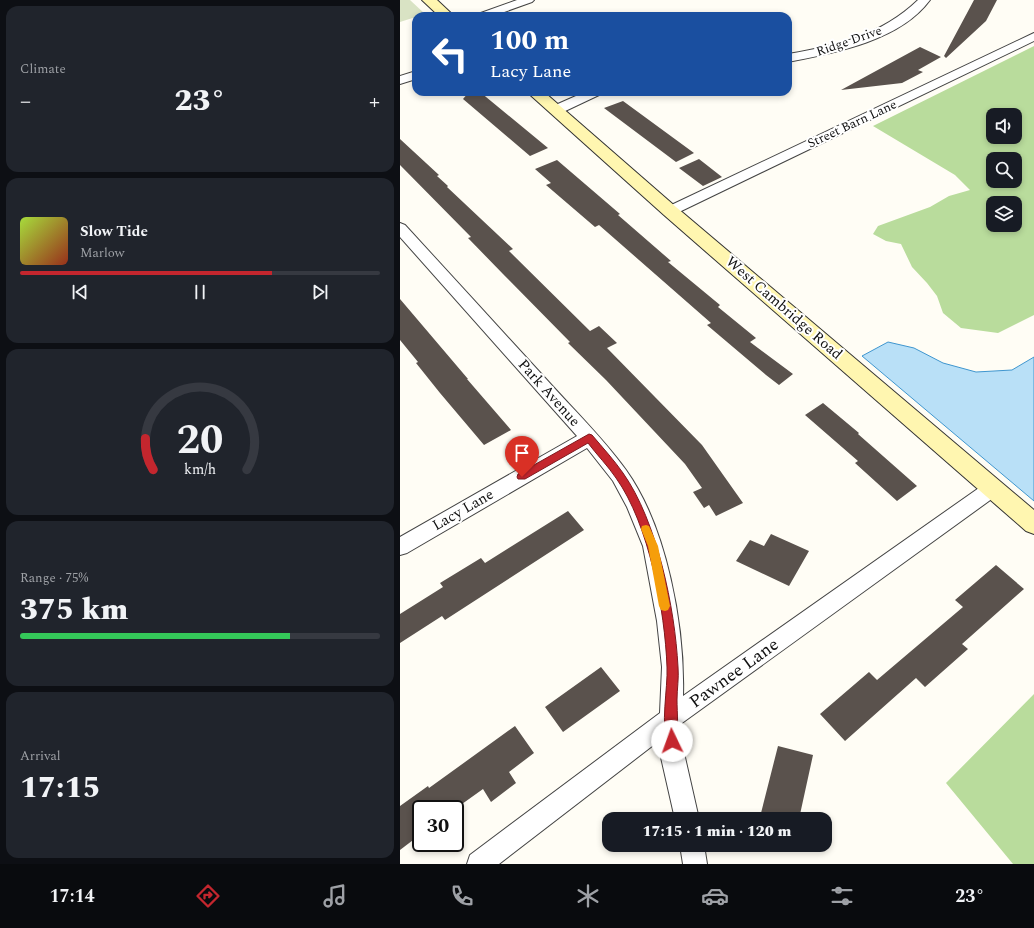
<!DOCTYPE html>
<html lang="en">
<head>
<meta charset="utf-8">
<style>
  body { margin:0; font-family:Spectral,serif; background:#20242c; color:#f1f3f6; height:100vh; display:flex; flex-direction:column; font-size:15px; white-space:nowrap }
  * { box-sizing:border-box; margin:0 }
  p { font-size:13px; color:#9ea1a6 }
  .icon { flex:none; width:22px; height:22px; fill:none; stroke:currentColor; stroke-width:2; stroke-linecap:round; stroke-linejoin:round }
  .map { position:relative; flex:1; overflow:hidden }
  .drawer { display:flex; flex-direction:column; gap:6px; padding:6px; background:#0d0f14; width:400px }
  .drawer>* { flex:none }
  .guide { position:absolute; left:12px; top:12px; width:380px; height:84px; border-radius:12px; box-shadow:0 2px 6px #0003; background:#1a4fa0; color:#fff; overflow:hidden }
  .fabs { position:absolute; left:586px; top:108px; display:grid; gap:8px }
  .fabs a { display:grid; place-items:center; width:36px; height:36px; border-radius:8px; background:#171b24; box-shadow:0 2px 6px #0003; font-size:20px }
  .speed { position:absolute; left:12px; top:800px; display:flex; gap:8px; font-size:20px; font-weight:700; text-align:center }
  .speed>* { display:grid; place-content:center; width:52px; height:52px; border-radius:50%; background:#171b24; box-shadow:0 2px 6px #0003; line-height:1 }
  .speed .limit { border:2px solid #111; border-radius:6px; background:#fff; color:#111 }
  .pin { position:absolute; display:grid; place-items:center; width:34px; height:34px; color:#fff; margin:-41px -17px; border-radius:50% 50% 50% 0; rotate:-45deg; box-shadow:0 0 4px #0007 }
  .pin .icon { rotate:45deg }
  .me { position:absolute; width:44px; margin:-22px; rotate:357deg; stroke-linejoin:round; filter:drop-shadow(0 0 3px #0008) }
  .turn { display:flex; align-items:center; gap:14px; height:84px; padding:0 12px; font-size:18px }
  .turn .icon { width:52px; height:52px; stroke-width:2.5 }
  .turn b { display:block; font-size:28px; line-height:34px }
  .big { font-size:30px; font-weight:800; line-height:1.1 }
  .drawer .card { flex:1; display:flex; flex-direction:column; justify-content:center; gap:6px; min-width:0; padding:0 14px; border-radius:12px; background:#20242c }
  .drawer .dial { align-items:center; gap:0 }
  .dial svg { height:104px; overflow:visible; fill:none; stroke:#363941; stroke-width:7; stroke-linecap:round; text-anchor:middle }
  .dial text { fill:#f1f3f6; stroke:none }
  .song { display:flex; align-items:center; gap:12px }
  .cover { width:48px; height:48px; border-radius:6px; background:linear-gradient(135deg,hsl(80 70% 55%),hsl(10 70% 35%)) }
  .played { height:4px; border-radius:2px; background:linear-gradient(90deg,#c4262e 70%,#363941 70%) }
  .keys { display:flex; justify-content:space-around; direction:ltr }
  .heat { display:flex; justify-content:space-between; align-items:center; font-size:22px; direction:ltr }
  .charge { height:6px; border-radius:3px; background:linear-gradient(90deg,#34c759 75%,#363941 0) }
  .trip { position:absolute; left:202px; top:812px; width:230px; height:40px; border-radius:12px; background:#171b24; box-shadow:0 2px 6px #0003; font-weight:800; line-height:40px; text-align:center }
  .tab-bar { display:flex; height:64px; justify-content:space-around; align-items:center; background:#090b0e; color:#9ea1a6 }
  .tab-bar .icon { width:28px; height:28px }
  .tab-bar .on { color:#c4262e }
  .tab-bar b { font-size:18px; color:#f1f3f6 }
  main { display:flex; flex:1; min-height:0 }
  .map>svg:first-child { display:block }
  .forest { fill:#b9dc9c; fill-rule:evenodd }
  .cemetery { fill:#d9e3c4 }
  .water { fill:#b9e0f7; stroke:#3f96cf }
  .building { fill:#5a524d }
  .lines { fill:none; stroke-linecap:round; stroke-linejoin:round }
  .street-casing { stroke:#444; stroke-width:2 }
  .secondary-casing { stroke:#333; stroke-width:2 }
  .street { fill:#fff; fill-rule:evenodd }
  .secondary { fill:#fff6b0; fill-rule:evenodd }
  .route { fill:#c4262e; stroke:#7f191e }
  .slow { fill:#f59e0b }
  .labels { text-anchor:middle; dominant-baseline:central; stroke-width:4; stroke-linejoin:round; paint-order:stroke }
  .far-street-label { font-size:13px; fill:#111; stroke:#fff }
  .street-label { font-size:15px; fill:#111; stroke:#fff }
  .near-street-label { font-size:18px; fill:#111; stroke:#fff }
</style>
</head>
<body>
<main>
<section class="drawer">
<div class="card"><p>Climate</p>
<div class="heat"><a>−</a><b class="big">23°</b><a>+</a></div>
</div>
<div class="card">
<div class="song"><i class="cover"></i><div><b>Slow Tide</b><p>Marlow</p></div></div>
<div class="played"></div>
<div class="keys"><svg class="icon" aria-label="previous" viewBox="0 0 24 24"><path d="M18 5L8 12l10 7zM5 5v14"/></svg><svg class="icon" aria-label="pause" viewBox="0 0 24 24"><path d="M8 5v14M16 5v14"/></svg><svg class="icon" aria-label="next" viewBox="0 0 24 24"><path d="M6 5l10 7-10 7zM19 5v14"/></svg></div>
</div>
<div class="card dial"><svg viewBox="0 0 100 80">
<path d="M14 69A42 42 0 1 1 86 69"/>
<path d="M14 69A42 42 0 0 1 8 45" stroke="#c4262e"/>
<text x="50" y="56" font-size="32" font-weight="700">20</text>
<text x="50" y="72" font-size="11">km/h</text>
</svg></div>
<div class="card"><p>Range · 75%</p><b class="big">375 km</b><div class="charge"></div></div>
<div class="card"><p>Arrival</p><b class="big">17:15</b></div>
</section>
<div class="map">
<svg width="634" height="864" viewBox="0 0 634 864">
  <rect width="100%" height="100%" fill="#fffdf5"/>
  <path class="forest" d="M634,46V315L598,333L561,328L543,313L537,296L527,283L512,267L501,244L486,241L473,234L478,226L530,207L549,196L570,190L555,175L473,126ZM593,115H615V137H593ZM593,159H615V181H593ZM593,203H615V225H593Z
    M634,694V864H613L546,783Z"/>
  <path class="cemetery" d="M0,0H10L25,14L0,22Z"/>
  <path class="water" d="M488,342L514,348L543,363L576,372L612,370L634,357V501L462,356Z"/>
  <path class="building" d="M574,0H597L586,21L546,58L544,56Z
    M520,47L541,57L518,70L523,72L502,83L441,90Z
    M69,92H80L148,148L130,156L63,99Z
    M223,101L294,153L276,162L204,108Z
    M0,139L39,175L37,176L48,186L47,187L113,249L109,251L190,331L199,326L217,343L207,348L302,445L343,503L316,516L309,505L304,508L293,492L302,488L285,464L206,380L168,343L170,342L103,274L68,238L71,237L0,165Z
    M299,159L322,177L303,186L279,168Z
    M157,160L220,214L218,215L271,261L268,262L320,305L318,307L356,338L350,342L393,374L379,385L366,375L307,325L311,323L199,225L195,227L146,185L151,183L135,169Z
    M0,299L68,379H67L111,430L84,445L40,393L16,363L18,362L0,340Z
    M423,403L459,433L458,434L517,486L497,501L455,463L458,461L405,415Z
    M168,511L184,530L45,620L42,616L0,643V614L43,587L40,583L81,558L85,563Z
    M371,534L409,551L389,586L336,561L350,540L364,546Z
    M596,565L624,589L562,644L568,649L525,687L516,678L445,741L420,714L469,672L477,680L563,607L555,600Z
    M201,667L220,691L163,732L145,707Z
    M115,726L134,753L109,772L116,783L91,802L83,789L55,809H21V834L0,850V806L28,786L29,788Z
    M378,746L413,755L399,819H381L361,813Z"/>
  <g class="lines">
    <g class="street-casing">
      <path id="street" d="M117,0H134L132,2L93,16H76L78,14Z
        M518,0H530C500,41 434,53 388,62V54C436,46 482,35 518,0Z
        M634,33V41L275,214L270,216L265,214L263,211L265,208Z
        M16,71V79L0,84V76Z
        M185,92H201L199,95L161,113H151L150,110L151,107Z
        M0,223L5,225C52,276 99,328 146,379C173,409 203,438 226,470C267,527 285,627 283,696L586,483L593,480L600,483L602,488L600,493L282,723L284,753L299,819H275L260,753V740L99,864H67L70,855L260,713L262,667L257,621L243,546L227,507L213,481L187,448L7,553L0,555V537L177,436L0,237Z
        M280,845H304L307,864H283Z"/>
    </g>
    <g class="secondary-casing">
      <path id="secondary" d="M22,0H37L54,16H39Z
        M127,92H144L276,207L634,510V534L626,531L264,215Z"/>
    </g>
    <use href="#street" class="street"/>
    <use href="#secondary" class="secondary"/>
  </g>
  <path class="route" d="M189,434L192,435C203,448 214,460 223,473C257,521 275,608 278,667C279,678 277,689 277,700C277,711 279,737 276,745L272,747L268,745C260,726 268,688 267,667C265,611 249,524 216,478C208,466 197,455 188,443L125,479H118L117,477L118,474Z"/>
  <path class="slow" d="M246,525L249,526L258,546L270,606L268,610L265,611L261,610L259,606L248,546L241,529L242,526Z"/>
  <g class="labels">
    <g class="far-street-label">
      <text transform="translate(449 41) rotate(-19)">Ridge Drive</text>
      <text transform="translate(452 124) rotate(-25)">Street Barn Lane</text>
    </g>
    <g class="street-label">
      <text transform="translate(384 308) rotate(41)">West Cambridge Road</text>
      <text transform="translate(149 393) rotate(48)">Park Avenue</text>
      <text transform="translate(63 510) rotate(-30)">Lacy Lane</text>
    </g>
    <g class="near-street-label">
      <text transform="translate(334 673) rotate(-36)">Pawnee Lane</text>
    </g>
  </g>
</svg>
<div class="fabs">
<a><svg class="icon" aria-label="sound" viewBox="0 0 24 24"><path d="M4 9h4l5-4v14l-5-4H4zM17 9q2 3 0 6"/></svg></a>
<a><svg class="icon" aria-label="search" viewBox="0 0 24 24"><circle cx="10" cy="10" r="6"/><path d="M15 15l6 6"/></svg></a>
<a><svg class="icon" aria-label="layers" viewBox="0 0 24 24"><path d="M12 4l9 5-9 5-9-5zM3 14l9 5 9-5"/></svg></a>
</div>
<div class="speed"><div class="limit">30</div></div>
<div class="pin" style="left:122px;top:477px;background:#d93025"><svg class="icon" aria-label="arrive" viewBox="0 0 24 24"><path d="M6 21V4h12l-3 4 3 4H6"/></svg></div>
<svg class="me" style="left:272px;top:741px" viewBox="-20 -20 40 40"><circle r="19" fill="#fff"/><path d="M0-13L10 11 0 6-10 11z" fill="#c4262e"/></svg>
<div class="trip">17:15 · 1 min · 120 m</div>
<div class="guide">
<div class="turn"><svg class="icon" aria-label="left" viewBox="0 0 24 24"><path d="M17 20v-9H6M10 6l-5 5 5 5"/></svg><div><b>100 m</b>Lacy Lane</div></div>
</div>
</div>
</main>
<nav class="tab-bar">
<b>17:14</b>
<svg class="icon on" aria-label="directions" viewBox="0 0 24 24"><path d="M12 3l9 9-9 9-9-9zM9 14v-3h6M13 9l2 2-2 2"/></svg>
<svg class="icon" aria-label="music" viewBox="0 0 24 24"><path d="M9 18V5l10-2v13"/><circle cx="6" cy="18" r="3"/><circle cx="16" cy="16" r="3"/></svg>
<svg class="icon" aria-label="phone" viewBox="0 0 24 24"><path d="M5 4h4l2 5-3 2q2 4 5 5l2-3 5 2v4C11 20 4 13 5 4z"/></svg>
<svg class="icon" aria-label="climate" viewBox="0 0 24 24"><path d="M12 3v18M4 7l16 10M4 17L20 7"/></svg>
<svg class="icon" aria-label="car" viewBox="0 0 24 24"><path d="M5 17H2v-5l4-1 3-4h7l3 4 3 1v5h-3M9 17h6M6 11h13"/><circle cx="7" cy="17" r="2"/><circle cx="17" cy="17" r="2"/></svg>
<svg class="icon" aria-label="filters" viewBox="0 0 24 24"><path d="M4 7h16M4 17h16"/><circle cx="9" cy="7" r="2"/><circle cx="15" cy="17" r="2"/></svg>
<b>23°</b>
</nav>
</body>
</html>
